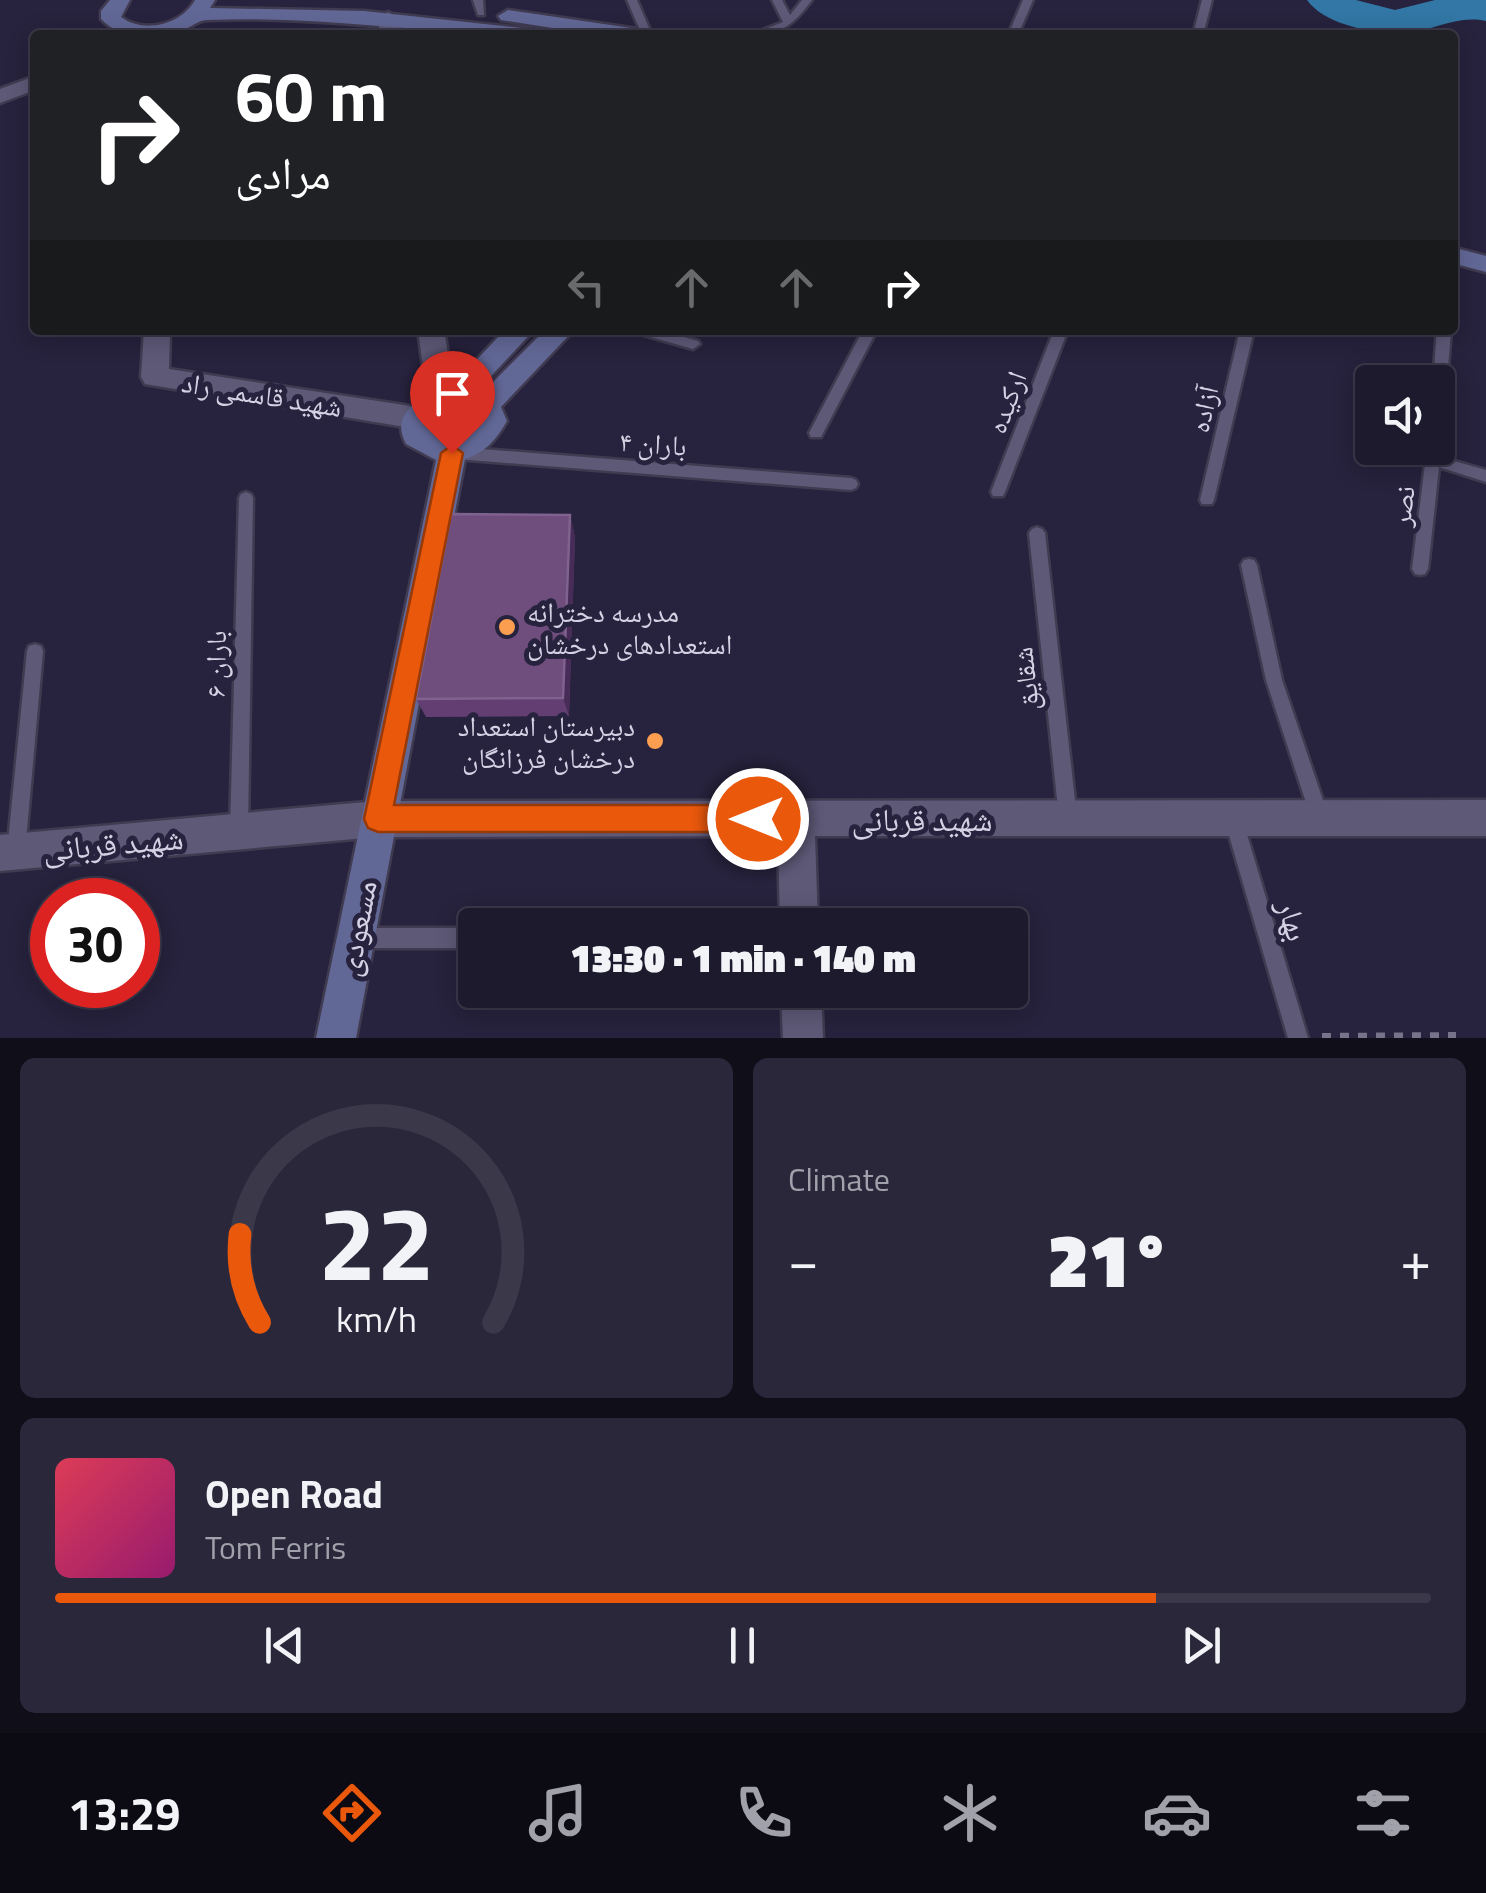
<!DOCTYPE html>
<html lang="en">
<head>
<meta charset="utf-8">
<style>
  body { margin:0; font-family:"Titillium Web","Noto Naskh Arabic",sans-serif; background:#2a273a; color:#f1f3f6; height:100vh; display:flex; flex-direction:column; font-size:38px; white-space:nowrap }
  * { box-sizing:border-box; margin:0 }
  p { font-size:32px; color:#a0a1aa }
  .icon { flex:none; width:55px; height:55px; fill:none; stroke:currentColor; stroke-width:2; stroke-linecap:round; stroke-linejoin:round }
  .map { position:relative; height:1038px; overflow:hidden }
  .drawer { display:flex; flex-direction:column; gap:20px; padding:20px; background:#100e19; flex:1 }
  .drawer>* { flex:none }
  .top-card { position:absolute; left:30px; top:30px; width:1428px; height:305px; border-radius:10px; box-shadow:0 5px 25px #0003,0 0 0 2px #3b384a; background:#202124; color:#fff; overflow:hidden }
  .buttons { position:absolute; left:1355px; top:365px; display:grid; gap:20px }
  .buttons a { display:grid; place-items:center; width:100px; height:100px; border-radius:10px; background:#1d1a2e; box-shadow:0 5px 25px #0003,0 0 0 2px #3b384a; font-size:50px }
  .speed { position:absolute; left:30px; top:878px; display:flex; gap:20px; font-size:50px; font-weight:700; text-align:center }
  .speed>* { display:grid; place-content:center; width:130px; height:130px; border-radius:50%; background:#1d1a2e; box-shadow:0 5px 25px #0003,0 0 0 2px #3b384a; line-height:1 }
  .speed .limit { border:15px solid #d22; background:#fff; color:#111 }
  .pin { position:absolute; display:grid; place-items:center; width:85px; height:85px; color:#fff; margin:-102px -42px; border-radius:50% 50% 50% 0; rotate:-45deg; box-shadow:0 0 10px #0007 }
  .pin .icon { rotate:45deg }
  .me { position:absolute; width:110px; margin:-55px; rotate:270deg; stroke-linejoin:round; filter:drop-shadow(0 0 8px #0008) }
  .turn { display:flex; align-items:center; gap:35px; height:210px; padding:0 40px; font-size:45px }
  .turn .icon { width:130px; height:130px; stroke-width:2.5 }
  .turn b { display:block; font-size:70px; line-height:85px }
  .lanes { display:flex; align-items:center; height:95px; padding:0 40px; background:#0003; justify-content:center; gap:50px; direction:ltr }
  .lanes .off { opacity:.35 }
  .big { font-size:75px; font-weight:800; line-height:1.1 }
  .drawer .card { flex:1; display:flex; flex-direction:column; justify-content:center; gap:15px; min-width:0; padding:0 35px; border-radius:15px; background:#2a273a }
  .drawer .dial { align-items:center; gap:0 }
  .dial svg { height:260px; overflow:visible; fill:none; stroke:#3b384a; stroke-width:7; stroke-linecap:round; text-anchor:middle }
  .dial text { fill:#f1f3f6; stroke:none }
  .song { display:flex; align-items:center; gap:30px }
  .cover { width:120px; height:120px; border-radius:15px; background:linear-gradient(135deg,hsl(350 70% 55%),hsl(320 70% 35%)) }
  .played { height:10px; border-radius:5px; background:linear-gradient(90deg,#ea580c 80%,#3b384a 80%) }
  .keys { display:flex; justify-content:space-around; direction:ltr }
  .heat { display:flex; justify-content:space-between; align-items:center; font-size:55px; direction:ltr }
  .drawer .tiles { flex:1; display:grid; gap:20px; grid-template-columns:1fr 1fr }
  .card:last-child { grid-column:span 2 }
  .trip { position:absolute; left:458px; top:908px; width:570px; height:100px; border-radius:10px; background:#1d1a2e; box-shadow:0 5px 25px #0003,0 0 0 2px #3b384a; font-weight:800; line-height:100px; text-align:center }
  .dock { display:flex; height:160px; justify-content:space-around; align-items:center; background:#0c0a12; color:#a0a1aa }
  .dock .icon { width:70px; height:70px }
  .dock .current { color:#ea580c }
  .dock b { font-size:45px; color:#f1f3f6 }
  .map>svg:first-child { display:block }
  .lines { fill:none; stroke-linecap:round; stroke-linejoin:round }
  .river { fill:#3277a5; fill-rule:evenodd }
  .lane-casing { stroke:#403b51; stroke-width:5 }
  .street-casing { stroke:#403b51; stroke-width:5 }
  .secondary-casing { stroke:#403b51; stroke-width:5 }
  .path { stroke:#76738a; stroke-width:8; stroke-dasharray:9 9; stroke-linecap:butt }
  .lane { fill:#5d5977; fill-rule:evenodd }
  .street { fill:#5d5977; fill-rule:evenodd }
  .secondary { fill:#626896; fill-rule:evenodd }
  .wall { fill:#633e72 }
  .shaded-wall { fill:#462c57 }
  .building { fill:#6f4e7e; stroke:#7f628e; stroke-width:2.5 }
  .route { fill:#ea580c; stroke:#983908; stroke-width:2.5 }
  .poi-dot { fill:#fb9e50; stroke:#27223d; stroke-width:4 }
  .labels { text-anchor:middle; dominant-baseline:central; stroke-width:10; stroke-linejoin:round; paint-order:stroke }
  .street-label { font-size:28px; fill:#d3d1e3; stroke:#27223d }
  .poi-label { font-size:28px; fill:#d3d1e3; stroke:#27223d; text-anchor:start }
  .near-street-label { font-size:32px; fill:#d3d1e3; stroke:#27223d }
</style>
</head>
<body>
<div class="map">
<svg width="1486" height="1038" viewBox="0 0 1486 1038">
  <rect width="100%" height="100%" fill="#27223d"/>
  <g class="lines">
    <path class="river" d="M1307,0H1356L1395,10L1435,0H1486V21C1457,15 1437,29 1409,33C1380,36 1324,25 1307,0Z"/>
    <g class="lane-casing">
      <path id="lane" d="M473,0H483L484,15H478Z
        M627,0H637L652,35H642Z
        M772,0H782L790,15L802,0H812C794,24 782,35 750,35L783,22Z
        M1023,0H1033L1018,35H1008Z
        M1202,0H1212L1203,35H1193Z
        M635,330H659L698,341L700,344L693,349L637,333Z
        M863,330H877L821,437H811L809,433Z
        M1054,330H1068L1005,492L1003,496H993L991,492Z
        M1240,330H1254L1214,500L1212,504H1202L1200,500Z
        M1437,330H1451L1445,406L1438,411V382H1433Z
        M1438,444L1441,448L1440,457L1486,470V482L1439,467L1428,569L1425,574L1420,575L1415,574L1412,569L1427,448H1438Z
        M456,447L851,478L856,480L858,484L856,488L851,490L456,459L449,453Z
        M246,492L251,494L253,498L248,831L245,837L239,840L233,837L230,831L239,498L241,494Z
        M1037,527L1042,529L1045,533L1077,818L1074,824L1068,827L1062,824L1059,818L1029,533L1032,529Z
        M1249,559L1254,560L1257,565L1282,680L1329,818L1326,824L1320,827L1314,824L1311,818L1266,680L1241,565L1244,560Z
        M35,644L41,646L43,651L25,852L23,858L16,861L9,858L7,852L27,651L29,646Z
        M1233,809L1239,812L1242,818L1308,1038H1288L1224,818L1227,812Z
        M354,928H475V948H354L347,945L344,938L347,931Z"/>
    </g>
    <g class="street-casing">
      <path id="street" d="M388,12L398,18L400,35H380L378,18Z
        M35,76V90L0,103V89Z
        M144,330H170L169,369L417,407L427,411L431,418L427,425L417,429L145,384L141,377Z
        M418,330H444L455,397L451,404H431L427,397Z
        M1486,800V836H815L818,925H780L778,836L377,837L0,871V835L377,801Z
        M781,990H821L823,1038H783Z"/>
    </g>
    <g class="secondary-casing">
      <path id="secondary" d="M110,0H130L121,17C144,34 181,25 195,0H215L210,8L364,11L530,29L540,35C429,35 320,15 208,20C197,20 191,28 180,31C156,40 119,39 101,19V11Z
        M508,10L638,29L648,35H597L501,20L498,16Z
        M1452,247L1486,256V272L1452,263Z
        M505,330H534L479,389L484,391L545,330H574L501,407L507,421C496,440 486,452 465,459L356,1038H316L436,460L406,444C385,405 438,395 453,382C472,366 488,347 505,330ZM458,404L471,408L479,420L458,439L448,441L431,432L437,414Z"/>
    </g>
    <path class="path" d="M1322,1037L1456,1036"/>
    <use href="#lane" class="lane"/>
    <use href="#street" class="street"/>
    <use href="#secondary" class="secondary"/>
  </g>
  <path class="wall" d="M570,515L575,537L569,716L426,717L416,699Z"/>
  <path class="shaded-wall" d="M570,515L575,537L569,716L563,698Z"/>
  <path class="building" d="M451,514L570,515L563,698L416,699Z"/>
  <path class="route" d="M452,445L463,453L394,805H758L767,809L771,819L767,828L758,832H378L368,828L364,819L441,453Z"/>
  <g class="poi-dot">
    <circle cx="507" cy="627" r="10"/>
    <circle cx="655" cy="741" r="10"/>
  </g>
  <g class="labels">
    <g class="street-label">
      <text transform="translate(262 394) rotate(9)">شهید قاسمی راد</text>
      <text transform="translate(1006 402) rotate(-69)">ارکیده</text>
      <text transform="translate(1203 409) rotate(-77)">آزاده</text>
      <text transform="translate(653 443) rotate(4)">باران ۴</text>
      <text transform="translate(1402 506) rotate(-83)">نصر</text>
      <text transform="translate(215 664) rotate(-89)">باران ۶</text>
      <text transform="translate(1025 679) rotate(-96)">شقایق</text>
    </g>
    <g class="poi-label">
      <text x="527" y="611">مدرسه دخترانه<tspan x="527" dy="32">استعدادهای درخشان</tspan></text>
      <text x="635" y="725" text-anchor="end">دبیرستان استعداد<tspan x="635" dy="32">درخشان فرزانگان</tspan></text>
    </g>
    <g class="near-street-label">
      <text x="922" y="819">شهید قربانی</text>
      <text transform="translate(113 843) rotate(-5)">شهید قربانی</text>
      <text transform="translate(1294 920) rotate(74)">بهار</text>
      <text transform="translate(356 928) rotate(-79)">مسعودی</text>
    </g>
  </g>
</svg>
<div class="buttons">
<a><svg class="icon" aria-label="sound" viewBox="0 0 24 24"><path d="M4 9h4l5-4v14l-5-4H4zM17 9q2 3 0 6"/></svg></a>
</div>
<div class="speed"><div class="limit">30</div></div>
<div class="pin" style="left:452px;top:453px;background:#d93025"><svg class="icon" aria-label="arrive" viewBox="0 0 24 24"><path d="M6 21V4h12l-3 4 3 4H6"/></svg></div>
<svg class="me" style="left:758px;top:819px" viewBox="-20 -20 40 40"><circle r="17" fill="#ea580c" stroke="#fff" stroke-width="3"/><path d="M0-11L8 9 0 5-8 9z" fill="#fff"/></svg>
<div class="trip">13:30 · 1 min · 140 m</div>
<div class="top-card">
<div class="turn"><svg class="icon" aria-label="right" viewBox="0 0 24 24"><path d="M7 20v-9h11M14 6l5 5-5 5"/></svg><div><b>60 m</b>مرادی</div></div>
<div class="lanes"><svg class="icon off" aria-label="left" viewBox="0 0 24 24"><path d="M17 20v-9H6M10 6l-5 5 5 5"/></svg><svg class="icon off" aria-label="ahead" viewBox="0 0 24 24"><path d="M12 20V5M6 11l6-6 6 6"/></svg><svg class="icon off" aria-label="ahead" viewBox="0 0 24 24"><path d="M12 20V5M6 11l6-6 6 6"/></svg><svg class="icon" aria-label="right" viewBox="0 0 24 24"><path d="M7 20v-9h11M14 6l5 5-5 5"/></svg></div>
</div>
</div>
<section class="drawer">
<div class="tiles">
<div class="card dial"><svg viewBox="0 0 100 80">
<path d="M14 69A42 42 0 1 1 86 69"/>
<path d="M14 69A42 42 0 0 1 8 42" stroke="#ea580c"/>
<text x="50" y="56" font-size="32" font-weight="700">22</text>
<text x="50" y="72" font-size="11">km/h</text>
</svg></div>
<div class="card"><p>Climate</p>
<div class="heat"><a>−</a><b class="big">21°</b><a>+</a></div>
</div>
<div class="card">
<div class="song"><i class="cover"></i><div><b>Open Road</b><p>Tom Ferris</p></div></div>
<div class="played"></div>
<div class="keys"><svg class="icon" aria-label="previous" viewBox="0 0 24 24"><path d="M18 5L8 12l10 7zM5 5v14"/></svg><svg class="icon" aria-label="pause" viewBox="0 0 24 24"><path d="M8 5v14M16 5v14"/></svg><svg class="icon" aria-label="next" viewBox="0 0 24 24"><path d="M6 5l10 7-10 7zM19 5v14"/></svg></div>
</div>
</div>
</section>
<nav class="dock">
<b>13:29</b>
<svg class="icon current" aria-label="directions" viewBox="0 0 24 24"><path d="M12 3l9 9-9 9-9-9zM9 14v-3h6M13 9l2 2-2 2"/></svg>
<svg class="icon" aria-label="music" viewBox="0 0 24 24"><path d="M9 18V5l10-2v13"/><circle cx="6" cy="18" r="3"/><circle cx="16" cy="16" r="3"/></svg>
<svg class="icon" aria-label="phone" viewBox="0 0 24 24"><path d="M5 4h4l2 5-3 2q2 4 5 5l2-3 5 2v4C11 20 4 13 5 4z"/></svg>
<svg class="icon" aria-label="climate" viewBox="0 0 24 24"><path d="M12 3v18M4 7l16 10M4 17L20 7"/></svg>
<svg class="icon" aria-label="car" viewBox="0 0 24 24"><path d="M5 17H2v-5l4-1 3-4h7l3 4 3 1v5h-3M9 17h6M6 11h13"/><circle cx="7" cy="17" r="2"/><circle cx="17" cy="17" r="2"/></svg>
<svg class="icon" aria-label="filters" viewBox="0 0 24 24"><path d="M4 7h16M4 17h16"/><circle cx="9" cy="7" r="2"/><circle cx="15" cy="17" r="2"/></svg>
</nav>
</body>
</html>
